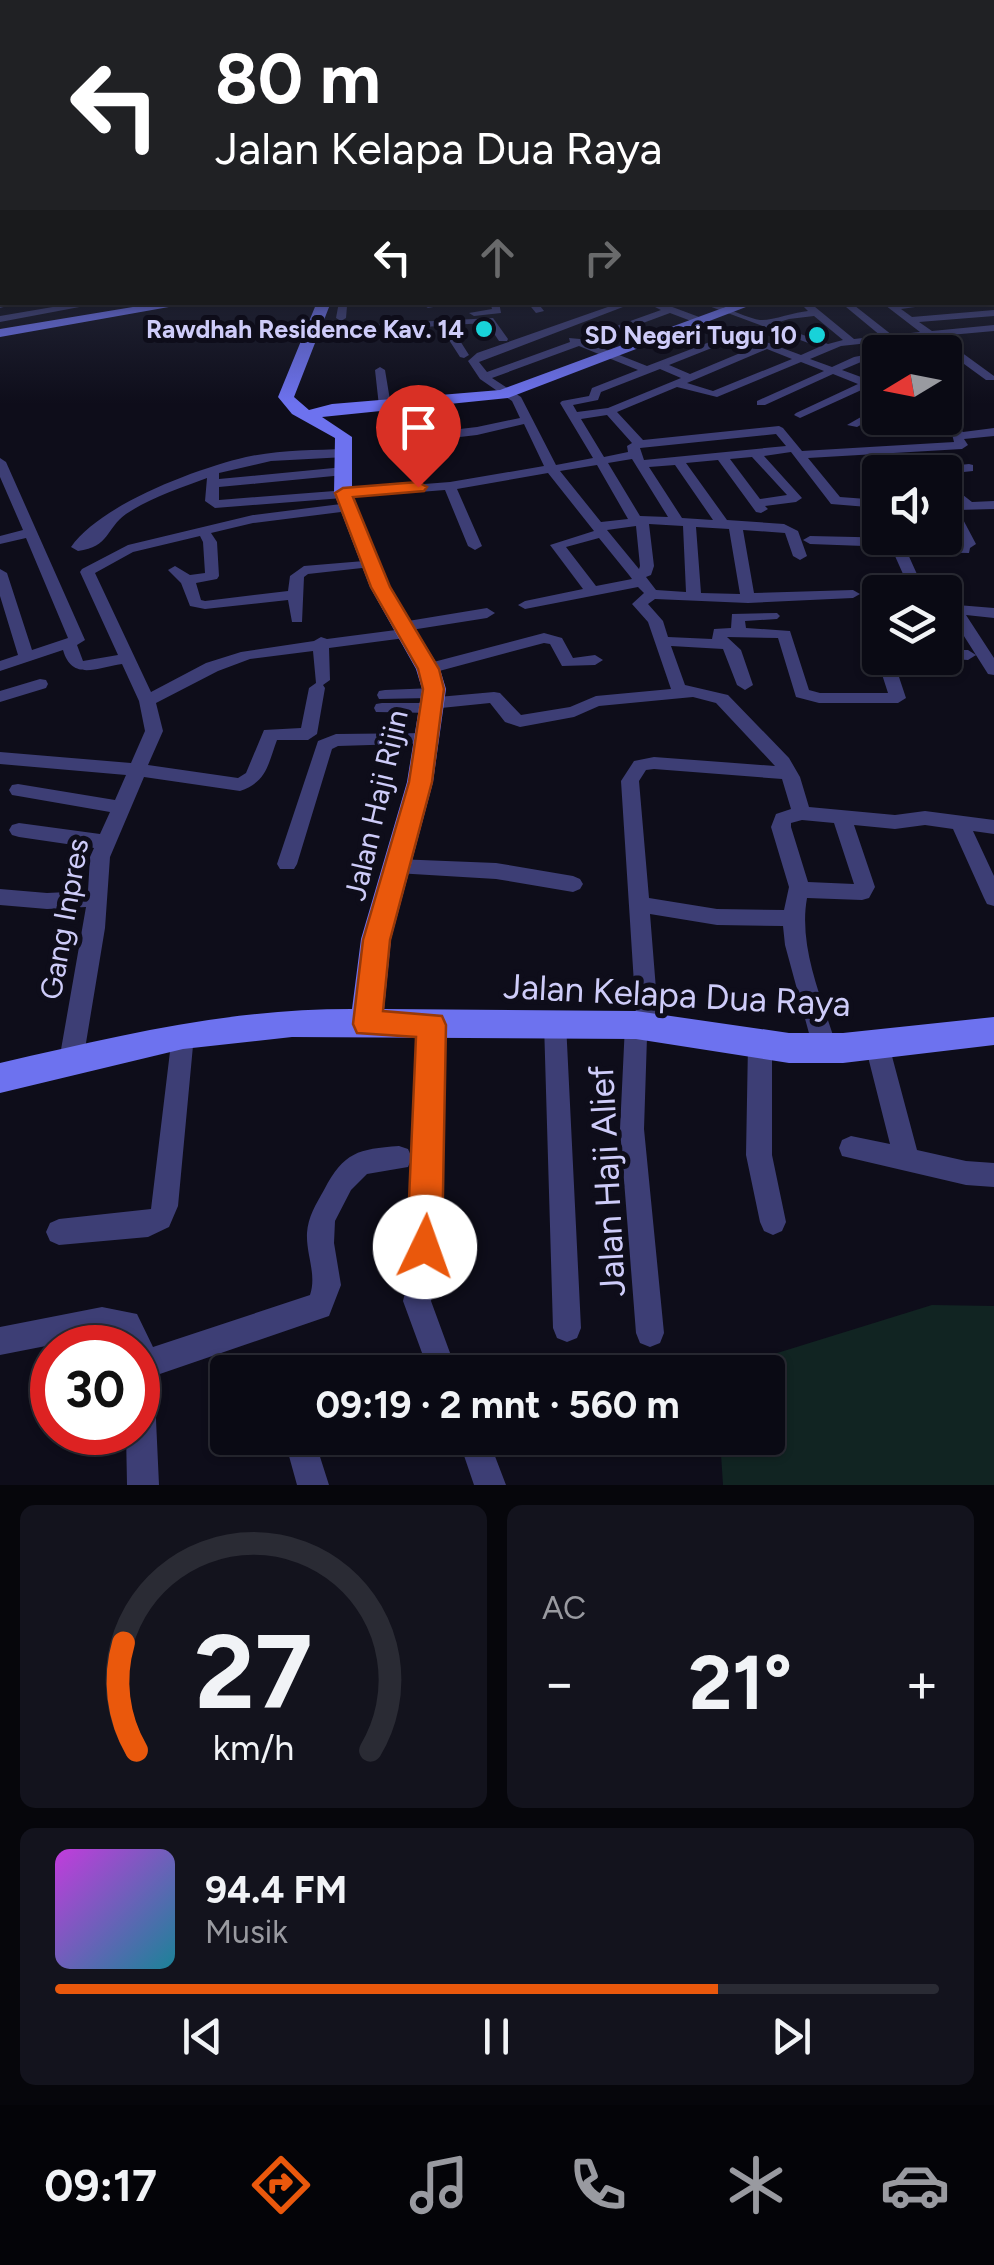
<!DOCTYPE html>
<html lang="id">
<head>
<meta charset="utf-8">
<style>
  body { margin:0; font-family:Figtree,sans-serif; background:#13131d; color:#f1f3f6; height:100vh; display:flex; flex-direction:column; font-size:38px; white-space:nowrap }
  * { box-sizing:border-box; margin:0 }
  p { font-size:32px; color:#999aa0 }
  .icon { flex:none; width:55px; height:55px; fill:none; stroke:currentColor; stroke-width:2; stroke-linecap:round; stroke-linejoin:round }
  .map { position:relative; height:1485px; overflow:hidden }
  .side { display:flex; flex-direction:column; gap:20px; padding:20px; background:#06060b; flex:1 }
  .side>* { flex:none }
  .banner { position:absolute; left:0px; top:0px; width:995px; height:305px; box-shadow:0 2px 8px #0004,0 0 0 2px #2a2b34; background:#202124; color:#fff; overflow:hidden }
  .needle { width:65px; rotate:260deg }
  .controls { position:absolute; left:862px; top:335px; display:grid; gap:20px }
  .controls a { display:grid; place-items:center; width:100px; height:100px; border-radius:10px; background:#0a0a14; box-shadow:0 2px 8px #0004,0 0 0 2px #2a2b34; font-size:50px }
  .speed { position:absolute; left:30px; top:1325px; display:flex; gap:20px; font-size:50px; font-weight:700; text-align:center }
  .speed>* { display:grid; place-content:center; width:130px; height:130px; border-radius:50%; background:#0a0a14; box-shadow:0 2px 8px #0004,0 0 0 2px #2a2b34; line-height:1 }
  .speed .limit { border:15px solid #d22; background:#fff; color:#111 }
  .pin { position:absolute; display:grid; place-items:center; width:85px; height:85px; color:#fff; margin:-102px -42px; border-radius:50% 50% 50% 0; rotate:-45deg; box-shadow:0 0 10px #0007 }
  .pin .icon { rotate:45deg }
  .me { position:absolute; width:110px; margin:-55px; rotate:3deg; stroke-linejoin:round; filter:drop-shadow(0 0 8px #0008) }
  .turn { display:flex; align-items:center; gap:35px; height:210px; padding:0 50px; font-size:45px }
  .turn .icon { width:130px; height:130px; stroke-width:2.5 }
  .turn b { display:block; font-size:70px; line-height:85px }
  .lanes { display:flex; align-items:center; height:95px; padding:0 50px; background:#0003; justify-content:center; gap:50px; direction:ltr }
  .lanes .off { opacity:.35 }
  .big { font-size:75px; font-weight:700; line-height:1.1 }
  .side .card { flex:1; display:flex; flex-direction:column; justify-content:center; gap:15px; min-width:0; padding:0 35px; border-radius:15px; background:#13131d }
  .side .dial { align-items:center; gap:0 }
  .dial svg { height:260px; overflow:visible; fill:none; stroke:#2a2b34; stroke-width:7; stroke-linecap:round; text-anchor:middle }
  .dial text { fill:#f1f3f6; stroke:none }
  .song { display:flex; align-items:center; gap:30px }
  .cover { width:120px; height:120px; border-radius:15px; background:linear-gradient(135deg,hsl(290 70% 55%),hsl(190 70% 35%)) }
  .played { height:10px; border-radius:5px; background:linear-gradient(90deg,#ea580c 75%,#2a2b34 75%) }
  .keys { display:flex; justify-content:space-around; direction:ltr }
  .heat { display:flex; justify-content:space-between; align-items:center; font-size:55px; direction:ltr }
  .side .tiles { flex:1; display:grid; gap:20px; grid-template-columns:1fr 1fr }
  .card:last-child { grid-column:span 2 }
  .trip { position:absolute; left:210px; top:1355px; width:575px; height:100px; border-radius:10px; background:#0a0a14; box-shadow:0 2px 8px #0004,0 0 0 2px #2a2b34; font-weight:700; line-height:100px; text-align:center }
  .dock { display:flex; height:160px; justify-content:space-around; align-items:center; background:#040408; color:#999aa0 }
  .dock .icon { width:70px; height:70px }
  .dock .current { color:#ea580c }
  .dock b { font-size:45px; color:#f1f3f6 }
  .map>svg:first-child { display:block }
  .green { fill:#112422 }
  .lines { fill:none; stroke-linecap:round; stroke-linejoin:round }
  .street { fill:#3d3e75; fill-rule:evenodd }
  .secondary { fill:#6d72ef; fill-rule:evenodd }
  .route { fill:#ea580c; stroke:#983908; stroke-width:2.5 }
  .poi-dot { fill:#18d2d9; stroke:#0e0d1a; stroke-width:4 }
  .labels { text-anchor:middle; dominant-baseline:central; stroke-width:10; stroke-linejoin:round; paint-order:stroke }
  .far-poi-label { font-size:25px; font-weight:bold; fill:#ceccf9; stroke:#0e0d1a; text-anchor:end }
  .street-label { font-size:30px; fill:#ceccf9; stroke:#0e0d1a }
  .near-street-label { font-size:35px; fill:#ceccf9; stroke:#0e0d1a }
</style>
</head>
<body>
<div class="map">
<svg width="994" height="1485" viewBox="0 0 994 1485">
  <rect width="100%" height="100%" fill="#0e0d1a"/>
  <path class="green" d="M932,1305L994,1306V1485H723L720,1438H768V1372H716Z"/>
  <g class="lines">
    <path class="street" d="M0,199H2V203H0Z
      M992,199H994V203H992Z
      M992,215H994V220H992Z
      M0,241H2V245H0Z
      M992,243H994V247H992Z
      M0,265L2,266V270L0,271Z
      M992,275L994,276V282L992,281Z
      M0,278H2V284H0Z
      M992,289L994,290V296L992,295Z
      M0,302H22L0,308Z
      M82,302H106L0,322V316Z
      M339,302H360L347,306L346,318L341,321L336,318Z
      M427,302H454L455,303L428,308L423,305Z
      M490,302H499L501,313L474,316L469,313L492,309Z
      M527,302H537L544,311L536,313Z
      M622,302H636L479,362L487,372L570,342L569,338L580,339L661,310L645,302H659L801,355L819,347L698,302C721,302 738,316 760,320C771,321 795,312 808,311L799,302H809L854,339L881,336L840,302H850L892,335L920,332L881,302H951L901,309L912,317L994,310V316L919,322L932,331L994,325V331L939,336L994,376V380H986L927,337L898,340L912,352H901L887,341L841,346L810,359L832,367L854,357L880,352H882H880V358L861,362L842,370L880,384V391L868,387L800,418L794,415L796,413L858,384L833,374L765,405H757V401L824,371L801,362L717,397L677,387L617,412L643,440L779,426L783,428L802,451L954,442L952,434L935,418L945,416L963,432L994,428V436L964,439L968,445L962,449L808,458L840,497L880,500V508L831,504L791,452L764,456L802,498L796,502L765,506L768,509L761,513L756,512L718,460L686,463L727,520L784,524L798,531L807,556L800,560L793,556L785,533L743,530L754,593L853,590L860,594L853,598L748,603L655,599L648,604L663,621L668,637L712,639L714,629L731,628L732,614L777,613L780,616L777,619L745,621L746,628L790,631L809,690L820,693H888L878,662L881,658H897L894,662L906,698L898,703H819L796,697L778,638L727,637L741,650L753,685L745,690L737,685L723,649L671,646L685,685L728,695L789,758L800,777L809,807L895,815L925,811L994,820V834L973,831L994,876V906L987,904L984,898L953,829L925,825L895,829L854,825L875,887L869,898L862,900L807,898C798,948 823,1001 837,1048L833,1055L825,1058L817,1055L813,1048L785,945L783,926L717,925L650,914L659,1027L656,1034L647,1037L644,1129L664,1333L660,1343L650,1347L640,1343L636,1333L620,1129L625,1025L628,1018L636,1015L621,781L634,761L654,757L775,766L716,703L693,697L599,706L574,717L520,727L505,722L490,703L441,708L439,712L433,713L376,712L374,708L376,704L382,703H425L430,698L379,699L377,695L379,691L385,690L434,688L442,693L438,697L494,692L500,693L521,715L570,707L596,696L671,689L648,622L632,604L644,593L638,587L525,609L518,605L525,601L583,589L550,545L594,531L548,473L457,489L482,546L475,550L468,546L445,490L215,508L205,501L207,478C180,488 150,498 126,514C106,528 110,547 78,551L71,547C100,505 195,469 246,457C279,450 313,450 346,449L352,453L346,457L271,461L219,473V479L344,467L350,471L344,475L219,487V500L450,482L544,466L524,424L477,435L408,443L402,439L408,435L477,427L520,418L512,401L480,379L468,361L477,353ZM670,313L728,335L647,366L589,343ZM814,316L843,340L828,344L773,324L789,319ZM737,338L757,346L690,374L669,365ZM579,346L638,370L592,388L589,396L562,401L560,403L593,458L556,465L521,397L492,378ZM767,349L792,359L713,391L687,383ZM660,369L681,378L608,408L577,412L573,405L598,400L601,392ZM607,415L632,443L627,446L628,452L604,457L581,419ZM776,434L786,446L644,460L640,448ZM752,457L787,495L760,499L730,459ZM632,459L668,517L640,516L608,463ZM597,465L628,519L601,522L560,471ZM675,465L713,520L682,518L649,467ZM649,524L683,526L686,592L656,590L646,577L651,575L654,566ZM636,526L640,566L639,569L607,530ZM696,527L729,529L740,594L701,593ZM599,538L629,575L632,579L596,586L566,547ZM654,769L782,779L791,809L776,814L771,827L789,887L784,910L717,909L649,898L639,781L646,770ZM802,820L834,823L854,884L808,882L791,827V823Z
      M493,318L508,339L507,341H499L487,323L450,325L469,355L464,358L460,357L440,326L316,333L311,330L316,327Z
      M380,367L385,370L391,406L385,409L379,406L375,370Z
      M945,379L952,383V387L945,389Z
      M880,406V414L857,427L847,425Z
      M0,458L6,462L85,640L77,645L83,661L118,655L80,572L82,569L128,545L253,515L349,503L356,507L349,511L253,523L211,533L217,542L219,576L217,579L196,583L201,600L205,601L288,591L290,576L304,566L376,560L378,563L371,567L308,574L304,577L302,622H292L288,600L205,609L190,606L181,583L168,570L175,566L190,575L205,573L203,542L200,536L133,552L95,573L151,692L206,663L241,652L314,641L321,637L327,639L396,630L397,624L402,622L487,608L495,613L487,618L411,630L410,636L405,638L329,648L330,680L323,685L325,688L317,734L308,740H277C268,764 267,782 240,791L144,777L110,857L105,928L83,1061L79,1068L71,1071L63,1068L59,1061L86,907L47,909L0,905V889L47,893L88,891L90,857L94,848L19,837L12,835L9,830L12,825L19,823L100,834L110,812L18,796L12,795L9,790L12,785L18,784L115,800L126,775L0,764V752L131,763L145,731L139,701L122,664C96,668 72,681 63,650L0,671V661L18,655L0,596V569L7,573L32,650L68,638L26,538L0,544V536L23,530L0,477ZM313,651L316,683L309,688L301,728L264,730L246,773L238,778L148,765L163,731L156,703L218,671L250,659Z
      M969,464L973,465V471L945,474L925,472L931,468Z
      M945,481L972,502L994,501V509L958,510L976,544L970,548L969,553L907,552L925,592H911L891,547L810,544L803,540L810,536L900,538L903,543L963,546L945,511V502H956L945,492Z
      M945,604L994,608V618L966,615L994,658V675L988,674L950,614H945Z
      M871,625H880V635L866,633L863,630Z
      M544,633L562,638L573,658L595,655L603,660L595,665L562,666L550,644L544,643L428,674L420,669L422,665Z
      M945,650H968L976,655L968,660L939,658H945Z
      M40,679L46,680L48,684L46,688L0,702V691Z
      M429,733L435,735L438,739L435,743L338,746L332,749L297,864L294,869H280L277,864L318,741L336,734Z
      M396,859L496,863L573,876L580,879L583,884L580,889L573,892L496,879L396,873L389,871L386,866L389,861Z
      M555,1013L563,1016L566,1023L581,1328L577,1338L567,1342L557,1338L553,1328L544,1023L547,1016Z
      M432,1015L440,1018L443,1025V1156L437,1277L431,1301L457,1372H429L403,1301L409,1277L417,1156L421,1025L424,1018Z
      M183,1025L191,1028L194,1035L178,1206L169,1227L148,1237L59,1245L50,1241L46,1232L50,1223L59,1219L151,1209L172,1035L175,1028Z
      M760,1034L768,1037L772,1044V1155L786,1222L782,1231L773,1235L764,1231L760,1222L746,1155L748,1044L752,1037Z
      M877,1035L885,1038L889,1045L917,1150L966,1161L994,1163V1187L966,1185L842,1156L839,1148L842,1140L851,1136L890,1144L865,1045L869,1038Z
      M399,1146L408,1149L412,1158L408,1167L367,1174L351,1190L335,1221L334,1243L341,1285L329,1316L154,1376L159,1485H127L126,1432H138V1348H123L118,1337L102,1335L0,1355V1327L102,1307L137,1314L153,1347L310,1295C317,1274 306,1255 307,1233C308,1217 316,1204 324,1190C344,1152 358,1149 399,1146Z
      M284,1438H314L329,1485H297Z
      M458,1438H488L506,1485H474Z"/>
    <path class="secondary" d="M992,259L994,260V268L992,267Z
      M992,279H994V287H992Z
      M163,302H197L0,337V329Z
      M317,302H331L294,397L309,410L332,404L500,390L739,302H759L508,398L322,417L352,437V493L390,587L440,669L446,689L433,782L391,939L384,1009L636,1011L789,1033H843L994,1017V1045L843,1063H789L636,1039L292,1037L183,1049L0,1093V1063C122,1035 226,1009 352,1009L361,939L407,782L422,689L416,669L370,587L334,493L335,438L292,414L278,397Z"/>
  </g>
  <linearGradient id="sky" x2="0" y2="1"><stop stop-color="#08070e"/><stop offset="0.49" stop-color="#303549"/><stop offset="1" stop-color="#303549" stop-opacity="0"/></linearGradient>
  <rect width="994" height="404" fill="url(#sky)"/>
  <path class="route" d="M418,482L427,487L424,491L353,497L390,587L439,669L444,689L432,782L390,940L383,1011L442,1016L446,1025L442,1247L437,1259L425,1264L412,1259L407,1247L416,1037L357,1033L353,1024L363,940L409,782L423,689L418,669L371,587L335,493L343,488Z"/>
  <g class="poi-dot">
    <circle cx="484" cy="329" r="10"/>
    <circle cx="817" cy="335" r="10"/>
  </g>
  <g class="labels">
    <g class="far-poi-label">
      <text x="464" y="329">Rawdhah Residence Kav. 14</text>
      <text x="797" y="335">SD Negeri Tugu 10</text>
    </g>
    <g class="street-label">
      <text transform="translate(376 805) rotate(-77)">Jalan Haji Rijin</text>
      <text transform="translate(64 919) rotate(-80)">Gang Inpres</text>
    </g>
    <g class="near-street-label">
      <text transform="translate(677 995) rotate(3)">Jalan Kelapa Dua Raya</text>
      <text transform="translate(607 1181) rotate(-93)">Jalan Haji Alief</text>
    </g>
  </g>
</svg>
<div class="controls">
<a><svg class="needle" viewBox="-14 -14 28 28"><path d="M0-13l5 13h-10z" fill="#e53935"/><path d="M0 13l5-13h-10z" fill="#999aa0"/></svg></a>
<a><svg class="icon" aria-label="sound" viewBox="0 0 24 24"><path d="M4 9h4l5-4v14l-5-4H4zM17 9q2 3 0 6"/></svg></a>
<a><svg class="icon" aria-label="layers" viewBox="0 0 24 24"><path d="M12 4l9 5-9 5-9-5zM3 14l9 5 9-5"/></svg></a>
</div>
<div class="speed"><div class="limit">30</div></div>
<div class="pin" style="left:418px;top:487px;background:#d93025"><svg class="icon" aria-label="arrive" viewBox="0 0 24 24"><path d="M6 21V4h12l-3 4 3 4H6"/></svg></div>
<svg class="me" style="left:425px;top:1247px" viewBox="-20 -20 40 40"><circle r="19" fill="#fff"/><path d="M0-13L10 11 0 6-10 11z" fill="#ea580c"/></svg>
<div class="trip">09:19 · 2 mnt · 560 m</div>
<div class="banner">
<div class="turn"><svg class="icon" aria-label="left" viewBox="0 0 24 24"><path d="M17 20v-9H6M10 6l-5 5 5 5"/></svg><div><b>80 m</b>Jalan Kelapa Dua Raya</div></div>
<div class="lanes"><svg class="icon" aria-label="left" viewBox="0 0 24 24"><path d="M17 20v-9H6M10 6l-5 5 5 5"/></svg><svg class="icon off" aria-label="ahead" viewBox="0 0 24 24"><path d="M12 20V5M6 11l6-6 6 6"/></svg><svg class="icon off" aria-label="right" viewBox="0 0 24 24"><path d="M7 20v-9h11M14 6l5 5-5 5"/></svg></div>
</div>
</div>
<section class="side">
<div class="tiles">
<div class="card dial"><svg viewBox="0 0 100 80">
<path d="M14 69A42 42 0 1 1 86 69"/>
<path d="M14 69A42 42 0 0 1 10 36" stroke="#ea580c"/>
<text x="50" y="56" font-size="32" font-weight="700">27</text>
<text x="50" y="72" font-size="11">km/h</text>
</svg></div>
<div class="card"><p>AC</p>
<div class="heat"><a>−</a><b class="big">21°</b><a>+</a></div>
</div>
<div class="card">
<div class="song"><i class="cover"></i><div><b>94.4 FM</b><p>Musik</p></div></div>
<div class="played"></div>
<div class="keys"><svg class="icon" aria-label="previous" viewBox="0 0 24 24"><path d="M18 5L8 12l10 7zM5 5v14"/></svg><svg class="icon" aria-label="pause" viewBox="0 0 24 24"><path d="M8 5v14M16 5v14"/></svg><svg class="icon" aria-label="next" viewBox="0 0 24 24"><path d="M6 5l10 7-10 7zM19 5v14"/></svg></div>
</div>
</div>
</section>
<nav class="dock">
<b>09:17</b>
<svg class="icon current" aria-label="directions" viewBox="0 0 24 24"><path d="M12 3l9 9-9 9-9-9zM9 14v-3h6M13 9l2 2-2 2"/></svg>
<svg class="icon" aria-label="music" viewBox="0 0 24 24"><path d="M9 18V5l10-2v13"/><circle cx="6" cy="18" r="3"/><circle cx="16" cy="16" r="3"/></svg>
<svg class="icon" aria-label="phone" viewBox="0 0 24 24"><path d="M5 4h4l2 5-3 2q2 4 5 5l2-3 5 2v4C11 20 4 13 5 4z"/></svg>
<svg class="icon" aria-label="climate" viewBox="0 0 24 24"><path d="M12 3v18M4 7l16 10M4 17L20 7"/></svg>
<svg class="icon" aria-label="car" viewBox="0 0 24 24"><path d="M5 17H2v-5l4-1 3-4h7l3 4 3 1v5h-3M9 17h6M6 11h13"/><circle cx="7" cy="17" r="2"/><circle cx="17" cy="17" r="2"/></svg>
</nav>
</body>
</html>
